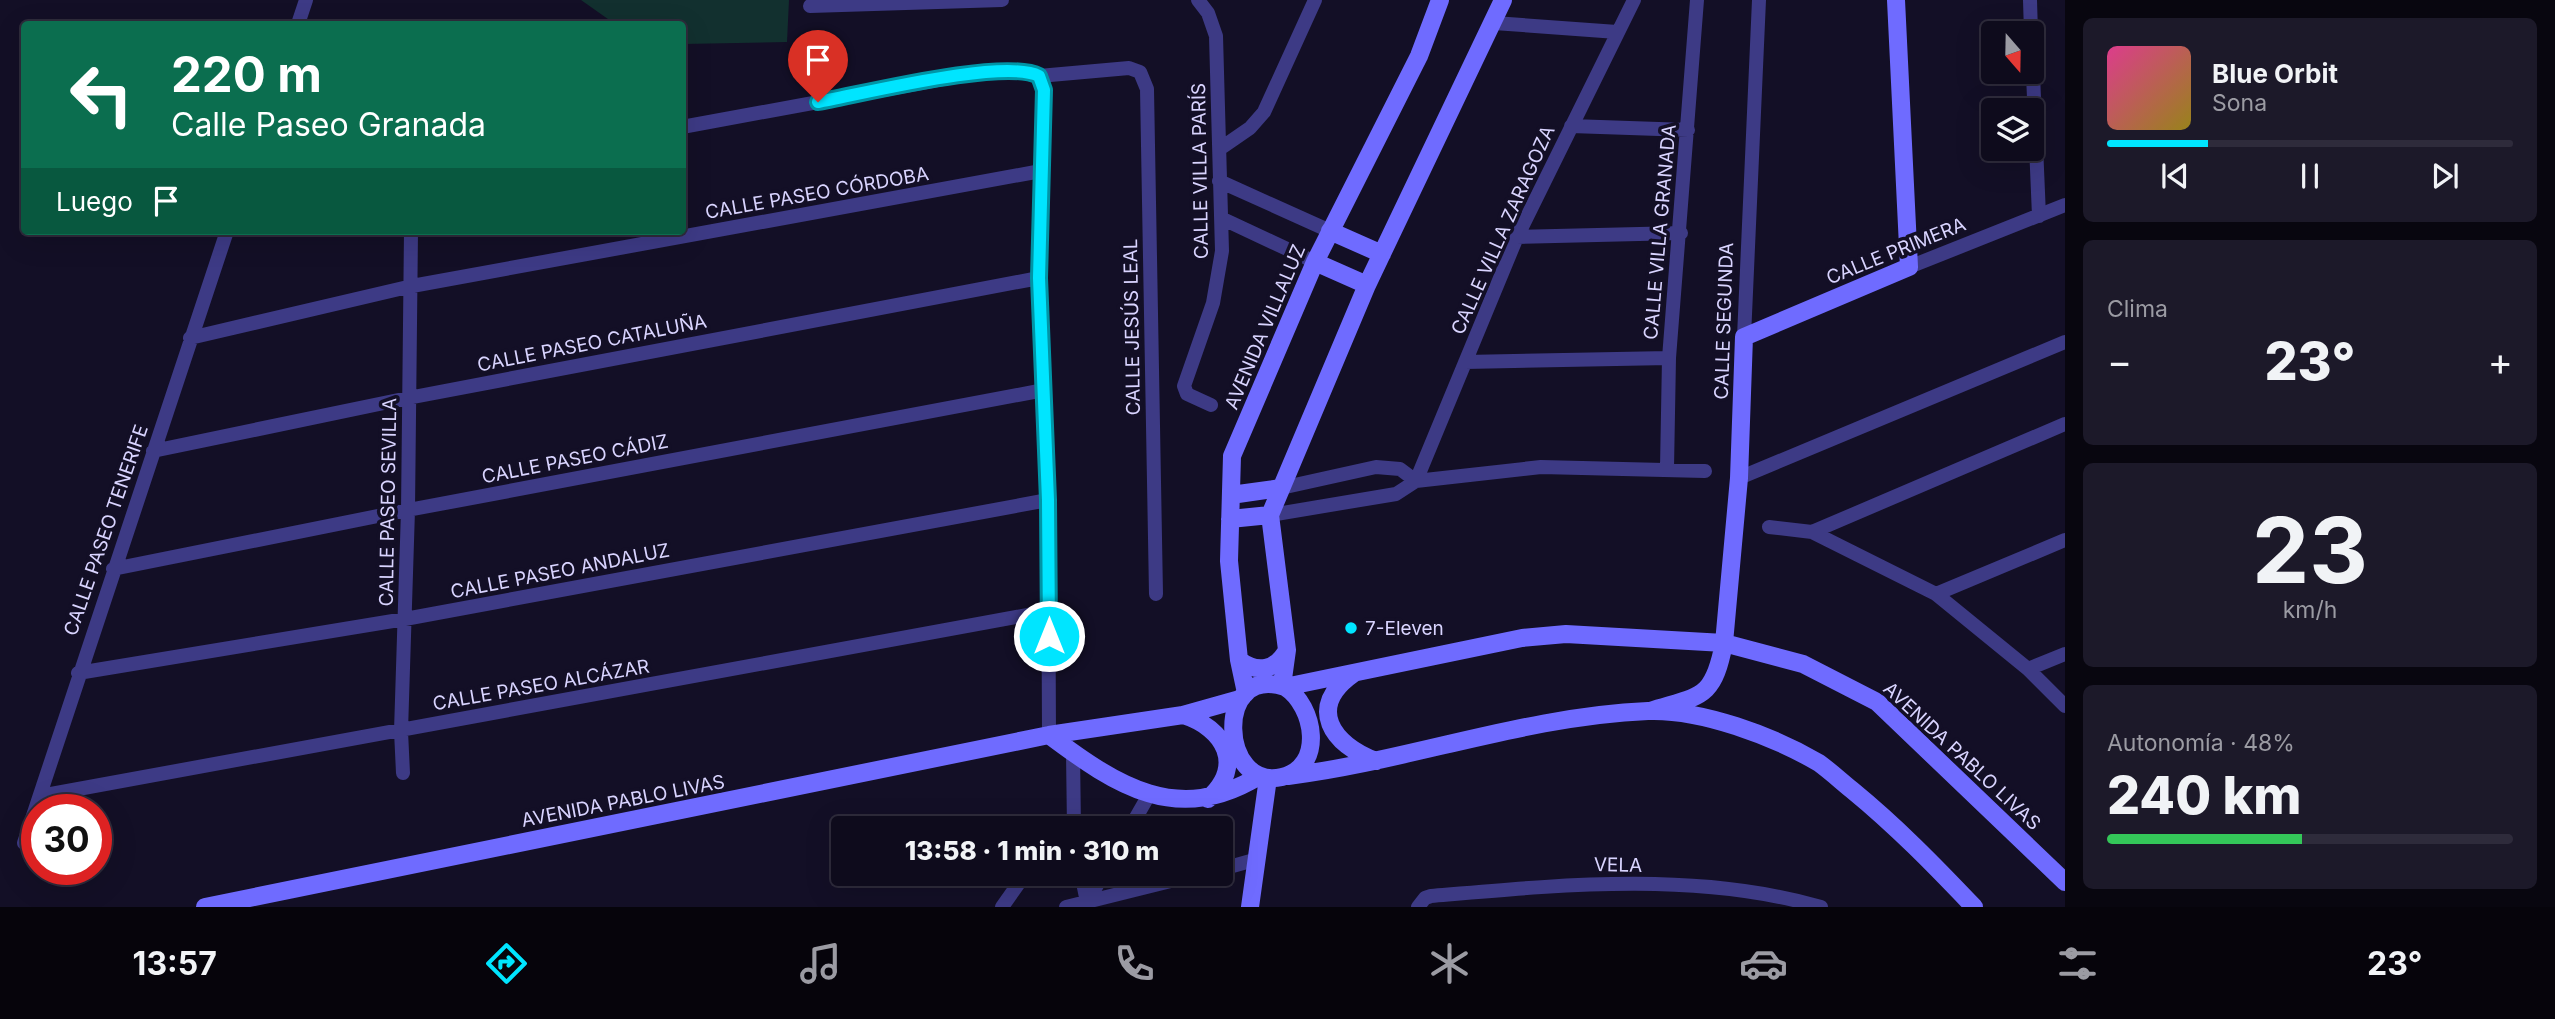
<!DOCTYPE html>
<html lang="es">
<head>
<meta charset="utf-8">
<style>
  body { margin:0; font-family:Inter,sans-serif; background:#1c1929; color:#f1f3f6; height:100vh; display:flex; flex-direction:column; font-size:26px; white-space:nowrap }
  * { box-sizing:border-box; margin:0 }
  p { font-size:23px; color:#9b9ba3 }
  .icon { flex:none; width:38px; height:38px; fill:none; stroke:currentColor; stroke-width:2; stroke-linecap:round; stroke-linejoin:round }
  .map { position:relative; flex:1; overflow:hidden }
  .details { display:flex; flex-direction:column; gap:18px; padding:18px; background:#08060f; width:490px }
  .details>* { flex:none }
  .banner { position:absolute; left:21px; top:21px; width:665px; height:214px; border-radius:7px; box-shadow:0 7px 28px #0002,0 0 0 2px #2e2b3b; background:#0b6e4f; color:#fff; overflow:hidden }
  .needle { width:46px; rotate:160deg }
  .buttons { position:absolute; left:1981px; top:21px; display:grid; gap:14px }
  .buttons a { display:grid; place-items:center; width:63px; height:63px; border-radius:7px; background:#0e0b1c; box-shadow:0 7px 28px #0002,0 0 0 2px #2e2b3b; font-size:35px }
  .speed { position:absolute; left:21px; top:794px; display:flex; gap:14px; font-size:35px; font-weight:700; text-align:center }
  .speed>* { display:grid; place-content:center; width:91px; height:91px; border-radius:50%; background:#0e0b1c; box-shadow:0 7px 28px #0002,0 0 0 2px #2e2b3b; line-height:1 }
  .speed .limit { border:10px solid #d22; background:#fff; color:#111 }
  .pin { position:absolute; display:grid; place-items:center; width:60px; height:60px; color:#fff; margin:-72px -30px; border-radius:50% 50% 50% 0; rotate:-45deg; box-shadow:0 0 7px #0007 }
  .pin .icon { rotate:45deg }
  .me { position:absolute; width:77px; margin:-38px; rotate:0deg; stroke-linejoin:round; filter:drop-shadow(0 0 5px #0008) }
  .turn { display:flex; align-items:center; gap:24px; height:147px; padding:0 35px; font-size:32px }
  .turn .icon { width:91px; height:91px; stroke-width:2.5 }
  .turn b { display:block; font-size:49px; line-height:60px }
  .then { display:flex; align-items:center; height:66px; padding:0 35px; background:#0003; gap:14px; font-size:26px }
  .big { font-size:52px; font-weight:800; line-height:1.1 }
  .details .card { flex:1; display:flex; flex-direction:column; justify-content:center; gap:10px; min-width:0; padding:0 24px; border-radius:10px; background:#1c1929 }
  .details .dial { align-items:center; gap:0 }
  .dial b { font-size:91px; line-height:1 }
  .song { display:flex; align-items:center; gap:21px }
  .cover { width:84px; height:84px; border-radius:10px; background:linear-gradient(135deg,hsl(330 70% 55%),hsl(50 70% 35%)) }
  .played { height:7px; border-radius:4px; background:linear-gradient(90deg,#00e5ff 25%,#2e2b3b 25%) }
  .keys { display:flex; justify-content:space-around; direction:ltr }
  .heat { display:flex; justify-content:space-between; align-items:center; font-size:38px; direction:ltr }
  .charge { height:10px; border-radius:5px; background:linear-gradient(90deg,#34c759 48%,#2e2b3b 0) }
  .trip { position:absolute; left:831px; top:816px; width:402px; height:70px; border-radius:7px; background:#0e0b1c; box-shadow:0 7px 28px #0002,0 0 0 2px #2e2b3b; font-weight:800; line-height:70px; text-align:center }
  .tabs { display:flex; height:112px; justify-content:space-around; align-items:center; background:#06040b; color:#9b9ba3 }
  .tabs .icon { width:49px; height:49px }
  .tabs .selected { color:#00e5ff }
  .tabs b { font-size:32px; color:#f1f3f6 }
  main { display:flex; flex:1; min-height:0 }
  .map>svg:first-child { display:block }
  .green { fill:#12302f }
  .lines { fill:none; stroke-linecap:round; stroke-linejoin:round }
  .street { stroke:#3d3a85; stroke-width:14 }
  .secondary { stroke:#6f6bff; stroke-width:18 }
  .route-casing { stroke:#0095a6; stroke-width:18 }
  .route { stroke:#00e5ff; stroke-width:12 }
  .poi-dot { fill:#00e5ff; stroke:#130f26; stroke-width:2.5 }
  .labels { text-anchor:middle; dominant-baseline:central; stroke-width:7; stroke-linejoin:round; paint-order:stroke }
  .street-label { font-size:19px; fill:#d9d4ff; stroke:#130f26 }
  .poi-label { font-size:19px; fill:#d9d4ff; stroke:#130f26; text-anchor:start }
</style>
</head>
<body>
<main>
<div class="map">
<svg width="2065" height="907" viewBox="0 0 2065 907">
  <rect width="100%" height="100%" fill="#130f26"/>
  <path class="green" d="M581,0H789L787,42L683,44L682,24H615Z"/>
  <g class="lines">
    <path class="street" d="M1198,0L1208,13L1216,36L1222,251L1213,303L1184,386L1187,394L1211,405
      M2030,0L2031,33
      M810,6L1002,0
      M1494,23L1617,32
      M298,24L306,0
      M2032,51L2039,216
      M1039,76L1044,90L1039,278L1048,500L1049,735
      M1571,126L1688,130
      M682,127L981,72L1029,71L1039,76L1129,68L1140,72L1147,89L1156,594
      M1221,148L1250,128L1264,112L1315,0
      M1219,181L1330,231
      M1223,219L1315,262
      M1517,237L1681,233
      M1909,267L2065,205
      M1744,337L1759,0
      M190,338L412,286L1041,171
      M1465,362L1669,358
      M153,451L408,398L1039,278
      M1667,468L1669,358L1697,0
      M1739,478L2065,342
      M1416,481L1517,237L1634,0
      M1281,488L1376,467L1400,469L1416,481
      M1270,515L1396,494L1416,481L1541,467L1705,471
      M1769,527L1812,532L1936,594L2028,669L2065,706
      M1812,532L2065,424
      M113,569L408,510L1044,390
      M1936,594L2065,540
      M2028,669L2065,654
      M78,673L405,619L1048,500
      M1073,753L1074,828
      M403,773L401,731L408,510L411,231
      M40,796L1049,611
      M1130,828L1150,793
      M24,843L227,231
      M1222,869L1254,860
      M1081,873L1087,902
      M1085,906L1104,873
      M1002,907L1026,873
      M1066,907L1203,873
      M1418,907L1425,898L1431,896C1559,885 1695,871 1821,907"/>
    <path class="secondary" d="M1330,231L1382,254
      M1315,262L1367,285
      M1231,495L1281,488
      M1230,519L1270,515
      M1239,660C1258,674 1276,670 1287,650
      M1353,674C1306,707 1332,745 1376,761
      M1282,686L1287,650L1270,515L1367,285L1503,0
      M1285,687C1315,706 1325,767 1282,777C1220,792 1213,663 1285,687L1522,638L1566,634L1724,643L1803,664L1877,702L2065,882
      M1246,693L1239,660L1229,561L1232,456L1315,262L1419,56L1440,0
      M1650,711C1701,695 1713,700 1724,643L1739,478L1744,337L1909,267L1896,0
      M1183,715C1225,728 1245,766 1208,799
      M1049,735C1117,786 1178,826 1259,776
      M1288,776C1408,761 1526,716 1648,711C1701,709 1773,736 1819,763C1830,771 1841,781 1852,790C1896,826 1935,866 1974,907
      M205,907L1049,735L1183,715L1240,699
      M1250,907L1268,778"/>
  </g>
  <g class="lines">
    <g class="route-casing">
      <path id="route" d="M818,102C862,94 1005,58 1039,76L1044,90L1039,278L1048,500L1049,636"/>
    </g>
    <use href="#route" class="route"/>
  </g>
  <circle class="poi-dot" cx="1351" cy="628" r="7"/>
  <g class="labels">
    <g class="street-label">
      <text transform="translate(1200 171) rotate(-91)">CALLE VILLA PARÍS</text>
      <text transform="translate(817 193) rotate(-10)">CALLE PASEO CÓRDOBA</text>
      <text transform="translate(1503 230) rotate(-66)">CALLE VILLA ZARAGOZA</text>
      <text transform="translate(1660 232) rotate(-85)">CALLE VILLA GRANADA</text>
      <text transform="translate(1896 251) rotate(-22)">CALLE PRIMERA</text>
      <text transform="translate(1724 321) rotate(-88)">CALLE SEGUNDA</text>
      <text transform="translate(1132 327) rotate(-91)">CALLE JESÚS LEAL</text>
      <text transform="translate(1265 327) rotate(-67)">AVENIDA VILLALUZ</text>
      <text transform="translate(592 343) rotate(-11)">CALLE PASEO CATALUÑA</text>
      <text transform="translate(575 459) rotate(-11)">CALLE PASEO CÁDIZ</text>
      <text transform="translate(388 502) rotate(-89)">CALLE PASEO SEVILLA</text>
      <text transform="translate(106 530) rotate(-71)">CALLE PASEO TENERIFE</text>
      <text transform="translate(560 571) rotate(-11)">CALLE PASEO ANDALUZ</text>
      <text transform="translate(541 685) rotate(-10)">CALLE PASEO ALCÁZAR</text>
      <text transform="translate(1962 756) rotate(43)">AVENIDA PABLO LIVAS</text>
      <text transform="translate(623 801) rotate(-11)">AVENIDA PABLO LIVAS</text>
      <text transform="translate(1618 865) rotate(1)">VELA</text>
    </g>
    <g class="poi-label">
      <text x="1365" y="628">7-Eleven</text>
    </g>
  </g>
</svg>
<div class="buttons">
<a><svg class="needle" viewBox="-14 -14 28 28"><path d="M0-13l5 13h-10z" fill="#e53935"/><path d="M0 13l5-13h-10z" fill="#9b9ba3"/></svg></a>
<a><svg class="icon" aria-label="layers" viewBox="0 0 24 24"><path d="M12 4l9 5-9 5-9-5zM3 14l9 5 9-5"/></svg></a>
</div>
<div class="speed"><div class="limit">30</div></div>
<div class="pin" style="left:818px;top:102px;background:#d93025"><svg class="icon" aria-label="arrive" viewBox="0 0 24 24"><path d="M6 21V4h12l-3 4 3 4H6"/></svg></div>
<svg class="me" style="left:1049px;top:636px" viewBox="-20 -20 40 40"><circle r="17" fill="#00e5ff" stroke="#fff" stroke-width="3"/><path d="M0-11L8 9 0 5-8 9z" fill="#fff"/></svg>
<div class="trip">13:58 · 1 min · 310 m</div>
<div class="banner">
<div class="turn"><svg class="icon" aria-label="left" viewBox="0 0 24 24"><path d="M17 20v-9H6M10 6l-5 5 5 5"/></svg><div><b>220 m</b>Calle Paseo Granada</div></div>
<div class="then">Luego<svg class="icon" aria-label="arrive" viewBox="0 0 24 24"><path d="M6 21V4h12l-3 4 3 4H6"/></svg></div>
</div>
</div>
<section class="details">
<div class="card">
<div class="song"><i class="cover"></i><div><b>Blue Orbit</b><p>Sona</p></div></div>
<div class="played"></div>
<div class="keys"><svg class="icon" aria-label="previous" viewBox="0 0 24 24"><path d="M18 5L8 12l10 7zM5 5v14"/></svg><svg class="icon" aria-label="pause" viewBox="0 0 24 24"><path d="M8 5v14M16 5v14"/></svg><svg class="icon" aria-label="next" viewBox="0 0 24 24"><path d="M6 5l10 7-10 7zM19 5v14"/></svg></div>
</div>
<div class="card"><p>Clima</p>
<div class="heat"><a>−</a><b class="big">23°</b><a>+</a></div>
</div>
<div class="card dial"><b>23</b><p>km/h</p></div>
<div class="card"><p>Autonomía · 48%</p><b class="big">240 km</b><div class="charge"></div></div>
</section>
</main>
<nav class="tabs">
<b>13:57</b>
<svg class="icon selected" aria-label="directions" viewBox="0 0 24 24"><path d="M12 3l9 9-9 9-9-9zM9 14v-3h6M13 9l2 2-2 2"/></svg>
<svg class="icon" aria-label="music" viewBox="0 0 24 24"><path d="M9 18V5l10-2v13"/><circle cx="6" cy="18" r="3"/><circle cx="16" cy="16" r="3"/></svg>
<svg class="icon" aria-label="phone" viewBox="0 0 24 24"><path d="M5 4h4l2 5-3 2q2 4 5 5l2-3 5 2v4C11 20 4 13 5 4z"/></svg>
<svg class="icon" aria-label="climate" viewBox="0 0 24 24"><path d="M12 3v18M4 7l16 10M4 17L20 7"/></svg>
<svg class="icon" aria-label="car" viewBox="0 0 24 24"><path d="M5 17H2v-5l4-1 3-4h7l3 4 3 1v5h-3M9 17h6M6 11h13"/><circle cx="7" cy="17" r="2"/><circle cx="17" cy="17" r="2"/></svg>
<svg class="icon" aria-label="filters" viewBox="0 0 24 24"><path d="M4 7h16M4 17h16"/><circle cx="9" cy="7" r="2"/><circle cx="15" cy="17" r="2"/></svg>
<b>23°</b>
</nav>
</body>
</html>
